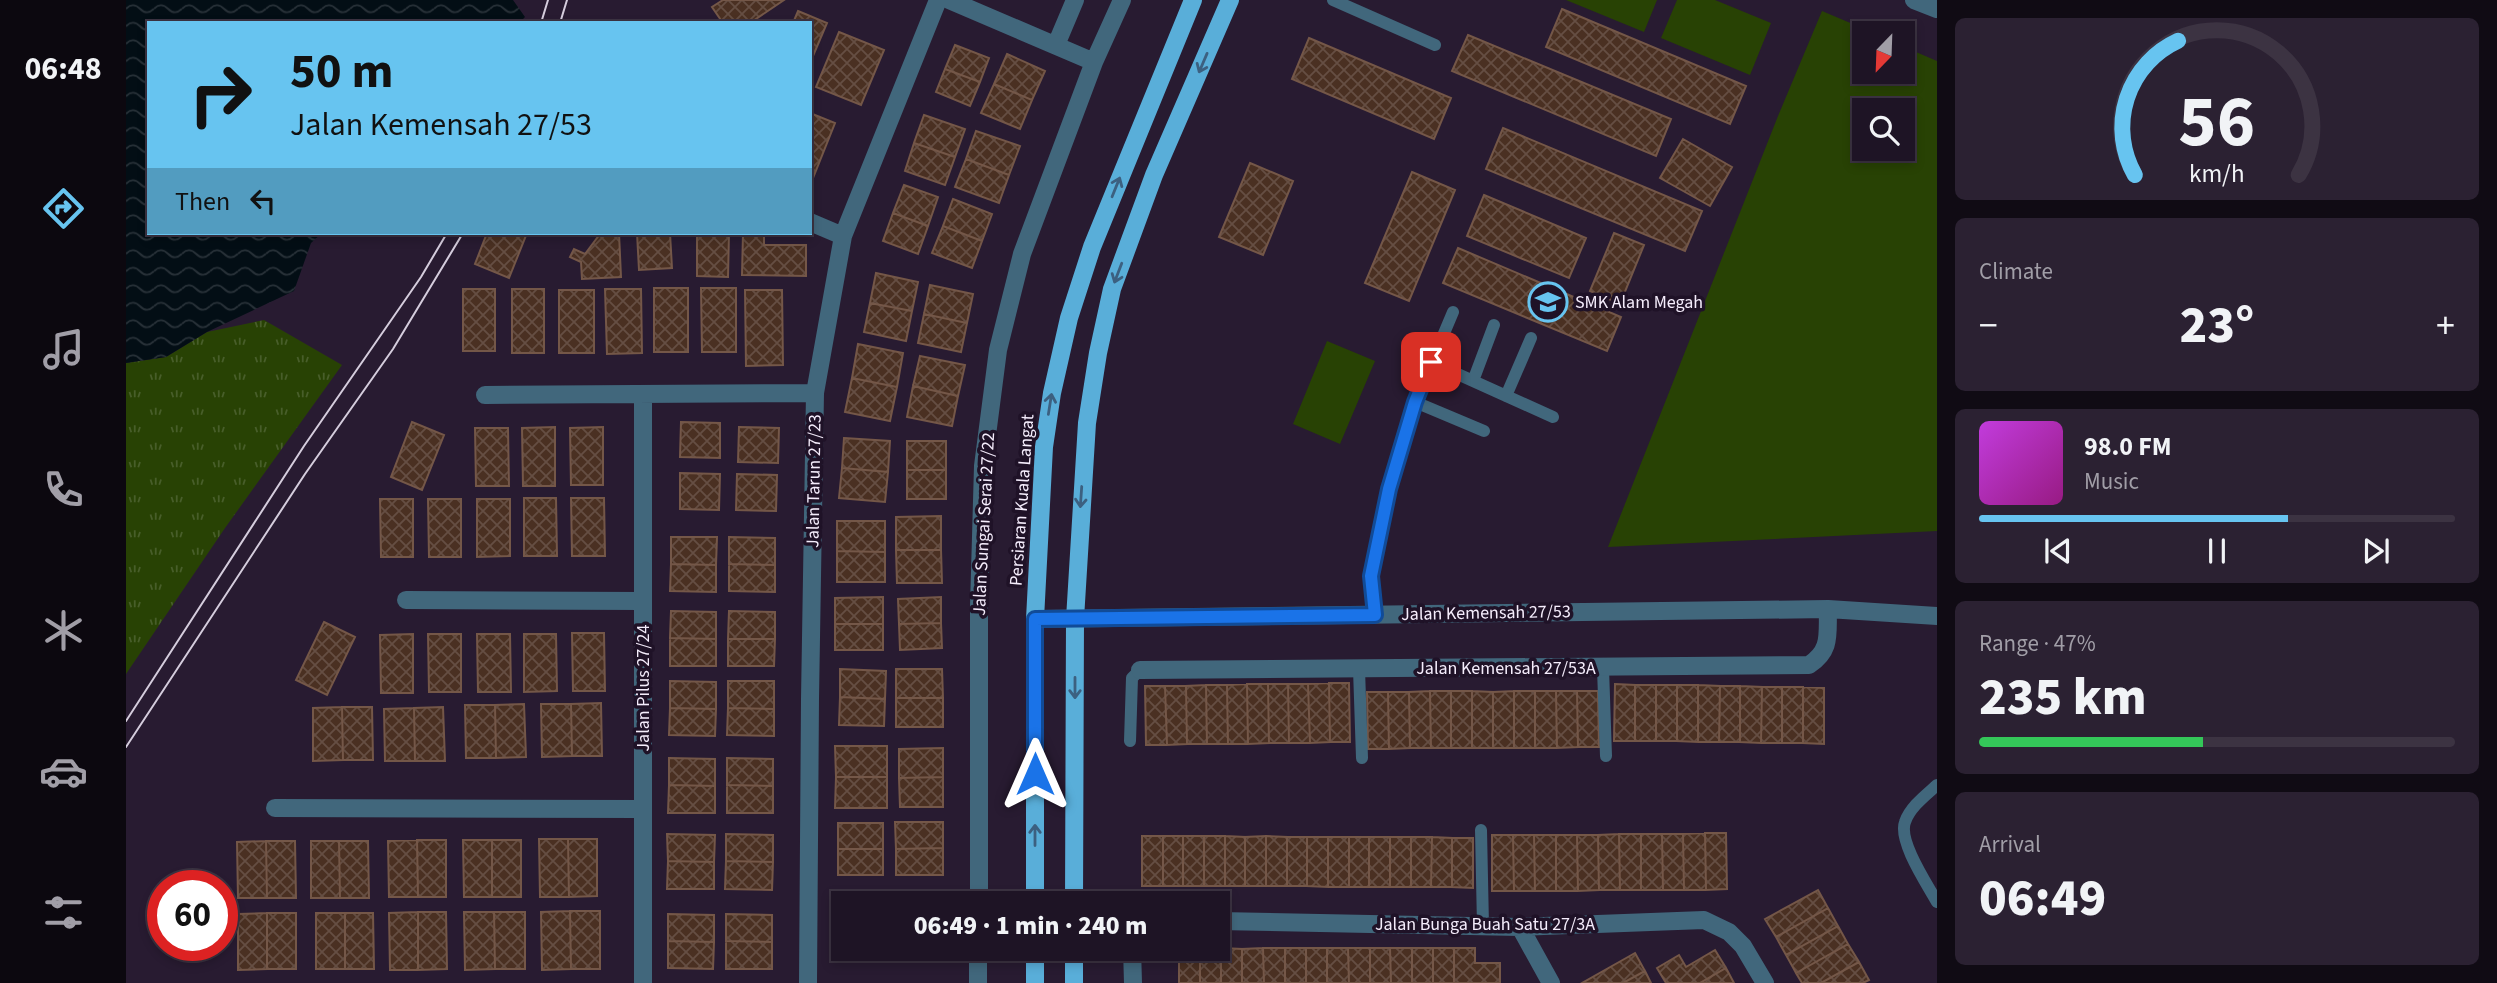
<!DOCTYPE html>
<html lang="en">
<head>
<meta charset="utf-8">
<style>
  body { margin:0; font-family:"Source Sans 3",sans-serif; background:#2b2132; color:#f1f3f6; height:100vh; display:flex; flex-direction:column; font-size:26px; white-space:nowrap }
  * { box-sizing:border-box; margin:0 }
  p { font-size:23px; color:#a19ea7 }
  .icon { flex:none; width:38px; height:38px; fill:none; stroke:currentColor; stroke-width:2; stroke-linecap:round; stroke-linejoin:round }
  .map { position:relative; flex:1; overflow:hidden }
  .sheet { display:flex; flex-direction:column; gap:18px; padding:18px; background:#100b14; width:560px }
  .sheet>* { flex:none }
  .hud { position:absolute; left:21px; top:21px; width:665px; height:214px; border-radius:0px; box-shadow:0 4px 10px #0003,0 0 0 2px #3c3342; background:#67c4f0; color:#111; overflow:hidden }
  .needle { width:46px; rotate:203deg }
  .fabs { position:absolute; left:1726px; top:21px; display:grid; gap:14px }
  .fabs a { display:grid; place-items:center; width:63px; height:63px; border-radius:0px; background:#1e1425; box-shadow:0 4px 10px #0003,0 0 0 2px #3c3342; font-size:35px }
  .speed { position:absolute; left:21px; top:870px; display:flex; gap:14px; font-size:35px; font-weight:700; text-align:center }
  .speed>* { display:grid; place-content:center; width:91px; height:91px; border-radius:50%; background:#1e1425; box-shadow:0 4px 10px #0003,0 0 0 2px #3c3342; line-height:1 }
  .speed .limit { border:10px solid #d22; background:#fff; color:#111 }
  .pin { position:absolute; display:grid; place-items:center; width:60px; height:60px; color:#fff; margin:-30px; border-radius:14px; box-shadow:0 4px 10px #0006 }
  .me { position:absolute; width:77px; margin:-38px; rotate:0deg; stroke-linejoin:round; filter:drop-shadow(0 0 5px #0008) }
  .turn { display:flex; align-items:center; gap:24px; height:147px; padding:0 28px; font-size:32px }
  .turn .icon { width:91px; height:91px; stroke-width:2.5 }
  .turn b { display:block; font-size:49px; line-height:60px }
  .then { display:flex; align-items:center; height:66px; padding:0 28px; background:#0003; gap:14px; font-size:26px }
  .big { font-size:52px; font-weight:800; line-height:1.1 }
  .sheet .card { flex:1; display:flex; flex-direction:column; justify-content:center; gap:10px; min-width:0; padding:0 24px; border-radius:10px; background:#2b2132 }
  .sheet .dial { align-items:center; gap:0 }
  .dial svg { height:182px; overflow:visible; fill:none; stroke:#3c3342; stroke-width:7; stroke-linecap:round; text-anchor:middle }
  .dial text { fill:#f1f3f6; stroke:none }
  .song { display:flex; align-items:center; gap:21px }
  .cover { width:84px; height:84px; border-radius:10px; background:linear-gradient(135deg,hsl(290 70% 55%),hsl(310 70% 35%)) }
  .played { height:7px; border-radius:4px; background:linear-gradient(90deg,#67c4f0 65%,#3c3342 65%) }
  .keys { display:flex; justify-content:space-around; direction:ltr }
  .heat { display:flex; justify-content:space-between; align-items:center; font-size:38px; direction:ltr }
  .charge { height:10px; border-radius:5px; background:linear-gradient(90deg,#34c759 47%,#3c3342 0) }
  .trip { position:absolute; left:705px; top:891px; width:399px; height:70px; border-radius:0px; background:#1e1425; box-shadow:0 4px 10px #0003,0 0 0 2px #3c3342; font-weight:800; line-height:70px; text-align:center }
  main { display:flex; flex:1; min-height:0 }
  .tabs { display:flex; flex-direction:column; width:126px; justify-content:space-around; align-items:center; background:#0c080f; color:#a19ea7 }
  .tabs .icon { width:49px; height:49px }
  .tabs .active { color:#67c4f0 }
  .tabs b { font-size:32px; color:#f1f3f6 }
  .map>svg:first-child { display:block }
  .grass { fill:url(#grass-tufts) }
  .pitch { fill:#284204; fill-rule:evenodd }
  .water { fill:url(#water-waves) }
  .building { fill:url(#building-cross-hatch); stroke:#745748; stroke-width:2 }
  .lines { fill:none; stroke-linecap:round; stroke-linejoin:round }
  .service { stroke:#41677c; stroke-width:12 }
  .minor { stroke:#41677c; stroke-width:18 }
  .primary { stroke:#59aed9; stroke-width:18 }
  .tram { stroke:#d5cddd; stroke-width:2 }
  .oneway { stroke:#3c6080 }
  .route-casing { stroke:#114b97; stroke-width:18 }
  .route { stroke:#1a73e8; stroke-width:12 }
  .labels { text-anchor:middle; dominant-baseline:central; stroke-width:7; stroke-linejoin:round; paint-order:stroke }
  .poi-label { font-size:18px; fill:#f5edfc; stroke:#1f1227; text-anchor:start }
  .street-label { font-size:18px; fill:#f5edfc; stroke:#1f1227 }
</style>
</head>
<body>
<main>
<nav class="tabs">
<b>06:48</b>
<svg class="icon active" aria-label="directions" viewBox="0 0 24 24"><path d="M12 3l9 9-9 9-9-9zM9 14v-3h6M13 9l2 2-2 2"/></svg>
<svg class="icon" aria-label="music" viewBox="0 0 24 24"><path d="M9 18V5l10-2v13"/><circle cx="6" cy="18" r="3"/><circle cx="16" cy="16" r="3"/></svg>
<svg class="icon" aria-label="phone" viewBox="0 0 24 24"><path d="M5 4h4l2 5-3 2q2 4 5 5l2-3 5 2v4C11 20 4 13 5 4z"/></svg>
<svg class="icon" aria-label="climate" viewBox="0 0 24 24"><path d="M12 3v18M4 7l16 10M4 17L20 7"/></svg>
<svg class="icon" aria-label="car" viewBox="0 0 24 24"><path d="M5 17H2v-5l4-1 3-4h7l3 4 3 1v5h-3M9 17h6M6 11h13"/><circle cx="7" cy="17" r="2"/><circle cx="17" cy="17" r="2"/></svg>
<svg class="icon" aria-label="filters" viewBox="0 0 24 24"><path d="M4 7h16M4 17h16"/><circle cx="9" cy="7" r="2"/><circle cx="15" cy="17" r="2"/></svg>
</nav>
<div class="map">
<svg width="1811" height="983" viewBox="0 0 1811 983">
  <defs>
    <pattern id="grass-tufts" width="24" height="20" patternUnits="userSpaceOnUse" patternTransform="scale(1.75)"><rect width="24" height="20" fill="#284204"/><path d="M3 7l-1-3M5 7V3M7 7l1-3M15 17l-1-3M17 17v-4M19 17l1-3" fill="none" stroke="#485e2a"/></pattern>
    <pattern id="water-waves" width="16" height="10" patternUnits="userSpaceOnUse" patternTransform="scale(1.75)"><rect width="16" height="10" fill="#030e15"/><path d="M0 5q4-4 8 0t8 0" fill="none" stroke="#283138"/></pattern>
    <pattern id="building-cross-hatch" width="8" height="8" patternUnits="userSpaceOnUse" patternTransform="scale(1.75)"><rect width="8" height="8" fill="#4a3022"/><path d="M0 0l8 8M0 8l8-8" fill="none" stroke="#654e43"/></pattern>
  </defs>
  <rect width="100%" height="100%" fill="#281b31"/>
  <path class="grass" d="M138,320L216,365L99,528L0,674V363L40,357L81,332Z"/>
  <path class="pitch" d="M1440,0H1531L1518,32Z
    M1551,0H1589L1645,23L1624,75L1535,38Z
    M1696,11L1748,33H1738V72H1776V46L1811,61V531L1482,547L1652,116ZM1776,110V149H1738V110Z
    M1201,341L1249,361L1214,444L1167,424Z"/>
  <path class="water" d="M0,0H387L399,17L393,23H23V233H196L185,243L168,291L81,332L40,357L0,363Z"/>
  <path class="building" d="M597,0H658L624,23H597L586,7Z
    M1436,9L1620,86L1604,124L1420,47Z
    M672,11L701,23L684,63V23H667Z
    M713,32L758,50L735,105L690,87Z
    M1342,35L1545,119L1530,156L1326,71Z
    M1183,38L1325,98L1308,139L1166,79Z
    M829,45L863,58L854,82L819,69Z
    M881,54L919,71L906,100L868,84Z
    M819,69L854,82L844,106L810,92Z
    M868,84L906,100L894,129L855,113Z
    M684,113L709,123L687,178L684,177Z
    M798,115L839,129L829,157L788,143Z
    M1377,128L1576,211L1559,251L1360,169Z
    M850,131L894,146L883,175L840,159Z
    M1557,139L1606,167L1584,206L1534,178Z
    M788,143L829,157L819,185L779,171Z
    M840,159L883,175L873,203L829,187Z
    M1124,163L1167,181L1137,255L1093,237Z
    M1286,172L1329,190L1283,301L1239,283Z
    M778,185L812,197L802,226L767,213Z
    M1358,195L1460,238L1443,278L1341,236Z
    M827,199L866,214L856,241L817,226Z
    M767,213L802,226L792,254L757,241Z
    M817,226L856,241L846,268L806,253Z
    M361,233H401L383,278L349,264Z
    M493,233L495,277L456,279L455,262L444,257L448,249L459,254L474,234Z
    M511,233H544L546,268L513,270Z
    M571,233H603L602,277L571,276Z
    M617,233H638V245H680V276L616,275Z
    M1488,233L1518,245L1494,304L1464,291Z
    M1332,248L1495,317L1481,351L1317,283Z
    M750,273L792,282L786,311L744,303Z
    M804,285L847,294L841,323L798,314Z
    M528,288H562V352H528Z
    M575,288H610V352H576Z
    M337,289H369V351H337Z
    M386,289H418V353H386Z
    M479,289H515L516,353L481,354Z
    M433,290H468V353H433Z
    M619,290H656L657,365L620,366Z
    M744,303L786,311L780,341L738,332Z
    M798,314L841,323L835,352L792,343Z
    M732,344L777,353L771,387L726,378Z
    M794,356L839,365L832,396L787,386Z
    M726,378L771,387L764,421L719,412Z
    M787,386L832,396L826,426L781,417Z
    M286,422L318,435L296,490L265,477Z
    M555,422L594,423V458L554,457Z
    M429,427V486H397L396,428Z
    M477,427V485H445L444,428Z
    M613,427L653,428L652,463L612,462Z
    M349,428H382L383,486H350Z
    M718,438L764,441L762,472L716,468Z
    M781,441H820V470H781Z
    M716,468L762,472L759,502L713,498Z
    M781,470H820V499H781Z
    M554,473L594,474L593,510L554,509Z
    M611,474L651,475L650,511L610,510Z
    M398,498H430L431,556H398Z
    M445,498H478L479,556H446Z
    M254,499H287V557H255Z
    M302,499H335V557H303Z
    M351,499H384V556L351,557Z
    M815,516V550H770V517Z
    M711,521H759V552L711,551Z
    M545,537H591L590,565L545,564Z
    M603,537L649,538V565L603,564Z
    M770,550H815L816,583H771Z
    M711,551L759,552V582H711Z
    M545,564L590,565V592L544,591Z
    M603,564L649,565V592L603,591Z
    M757,597V624H709V598Z
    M815,597V623L773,624L772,599Z
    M545,611L590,612V639L544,638Z
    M603,611L649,612V639H602Z
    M198,622L229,637L201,695L170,680Z
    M815,623L816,648L774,650L773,624Z
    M709,624H757V650H709Z
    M446,633H478L479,691H447Z
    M287,634V693H255L254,635Z
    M302,634H335V692H303Z
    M351,634H384L385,692H352Z
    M398,634H430L431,691L398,692Z
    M544,638L590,639V666H544Z
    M602,639H649L648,666H602Z
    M714,669L760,671L759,699L714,697Z
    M770,669H816L817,698H770Z
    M544,681L590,682V709L544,708Z
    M602,681H648V709L602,708Z
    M1203,683H1223L1224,742H1204Z
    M1203,683L1204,742L1184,743L1182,684Z
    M1121,684H1142L1143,743L1122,744Z
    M1121,684L1122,744H1102L1101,685Z
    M1142,684H1162L1163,743H1143Z
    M1162,684H1182L1184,743H1163Z
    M1489,684L1509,685V741H1488Z
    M1080,685H1101L1102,744H1081Z
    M1080,685L1081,744H1061L1060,686Z
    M1509,685H1530V741H1509Z
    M1530,685H1551V741H1530Z
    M1551,685H1572V742L1551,741Z
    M1572,685L1594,686L1593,742H1572Z
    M1019,686H1039L1041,745H1020Z
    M1039,686H1060L1061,744L1041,745Z
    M1594,686H1614V742H1593Z
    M1614,686L1636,687L1635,743L1614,742Z
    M1636,687H1656V743H1635Z
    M1656,687H1677V743H1656Z
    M1677,687L1698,688V744L1677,743Z
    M1304,691H1325V748H1305Z
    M1304,691L1305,748H1284L1283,692Z
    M1325,691H1346V748H1325Z
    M1346,691L1367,692V748H1346Z
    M1388,691H1409V748H1388Z
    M1388,691V748H1367V692Z
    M1409,691H1430L1431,748H1409Z
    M1430,691H1451L1452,747L1431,748Z
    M1451,691H1472L1473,747H1452Z
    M1241,692H1262L1263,749H1242Z
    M1262,692H1283L1284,748L1263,749Z
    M714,697L759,699L758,726L713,725Z
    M770,698H817V727H770Z
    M475,703L476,756H446L445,704Z
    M398,704L400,757L370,758L369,705Z
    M415,704H445L446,756L416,757Z
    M339,705H369L370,758H340Z
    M216,707H246L247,760H217Z
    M216,707L217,760L187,761V708Z
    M317,707L319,761H289L288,708Z
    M288,708L289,761H259L258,709Z
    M544,708L590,709L589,736L543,735Z
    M602,708L648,709V736L601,735Z
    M709,746H761V777H710Z
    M817,748V777L773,778V749Z
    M543,758L589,759V786L543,785Z
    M601,758L647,759V786L601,785Z
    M710,777H761V808H709Z
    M817,777V807H774L773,778Z
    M543,785L589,786V813H542Z
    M601,785L647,786V813H601Z
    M769,822H817V848L770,849Z
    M712,823H757V849H712Z
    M1579,833H1600L1601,889L1580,890Z
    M1579,833L1580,890H1558L1557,834Z
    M541,834L589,835L588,862L542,861Z
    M600,834L647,835V862L600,861Z
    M1493,834L1494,890H1473L1472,835Z
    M1493,834H1515V890H1494Z
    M1515,834H1536L1537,890H1515Z
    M1536,834H1557L1558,890H1537Z
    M1366,835H1387L1388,891H1366Z
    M1387,835H1408L1409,891H1388Z
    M1408,835H1430V891H1409Z
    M1430,835H1451L1452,891H1430Z
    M1451,835H1472L1473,890L1452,891Z
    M1016,836H1037V886H1016Z
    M1037,836H1057V886H1037Z
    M1057,836H1078V886H1057Z
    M1078,836H1099V886H1078Z
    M1099,836L1119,837V886H1099Z
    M1140,836V886H1119V837Z
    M1140,836L1161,837V886H1140Z
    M1161,837H1181V886H1161Z
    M1181,837H1202V887L1181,886Z
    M1202,837H1223V887H1202Z
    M1223,837H1243V887H1223Z
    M1243,837H1264V887H1243Z
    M1264,837H1285V887H1264Z
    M1285,837H1306L1305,887H1285Z
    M1306,837L1326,838V887H1305Z
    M1326,838H1347V888L1326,887Z
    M413,839H442L443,897H414Z
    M442,839H471V896L443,897Z
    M291,840L292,897H263L262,841Z
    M291,840H320V897H292Z
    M337,840H366V897H338Z
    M366,840H395V897H366Z
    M140,841L141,898H112L111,842Z
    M140,841H169L170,898H141Z
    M185,841H213L214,898H185Z
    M213,841H242L243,898H214Z
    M817,848V875H770V849Z
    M712,849H757V875H712Z
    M542,861L588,862V889H541Z
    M600,861L647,862L646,890L599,889Z
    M1692,890L1702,908L1650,937L1639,919Z
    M758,898V903H718V926H710V899Z
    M770,898H817V903H770Z
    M1702,908L1712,926L1660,955L1650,937Z
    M444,911L445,969L416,970L415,912Z
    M444,911H474V969H445Z
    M292,912V970H264L263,913Z
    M292,912H320L321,969L292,970Z
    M338,912H368L369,969L339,970Z
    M368,912H399V969H369Z
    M141,913V969L112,970V914Z
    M141,913H170V969H141Z
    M190,913H219V969H190Z
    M219,913H247L248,969H219Z
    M542,914L588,915V942L542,941Z
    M600,914L646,915V942L600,941Z
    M710,926H718V948H758V952H711Z
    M1712,926L1722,944L1670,973L1660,955Z
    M542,941L588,942L587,969L542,968Z
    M600,941L646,942V969H600Z
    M1722,944L1733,962L1695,983H1676L1670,973Z
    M770,948H817V954H770Z
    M1095,948L1116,949V983H1095Z
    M1095,948V983H1074V949Z
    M1137,948H1159V983H1138Z
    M1137,948L1138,983H1116V949Z
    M1159,948H1180V983H1159Z
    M1180,948H1201V983H1180Z
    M1201,948H1222L1223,983H1201Z
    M1222,948H1244V983H1223Z
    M1244,948H1264L1265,983H1244Z
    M1264,948H1286V983H1265Z
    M1286,948H1307V983H1286Z
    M1307,948H1328V983H1307Z
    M1328,948H1349V963H1374V983H1328Z
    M1053,949H1074V983H1053Z
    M1589,950L1600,968L1574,983H1540L1531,968L1553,955L1560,967Z
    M1509,953L1519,971L1497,983H1456Z
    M1733,962L1743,980L1737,983H1695Z
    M1600,968L1608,983H1574Z
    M1519,971L1525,983H1497Z"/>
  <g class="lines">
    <path class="service" d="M1207,0L1309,45
      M1305,362L1427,417
      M1347,381L1368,325
      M1380,396L1405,338
      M1289,402L1358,431
      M1249,615L1245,576L1263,489L1289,402L1327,312
      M1477,668L1480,756
      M1233,669L1236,758
      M1004,741L1006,678L1014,670
      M1811,785C1800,795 1784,807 1779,822C1772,841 1801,884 1811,902
      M1355,830L1357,926"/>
    <path class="minor" d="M823,0L968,62
      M1788,0L1811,9
      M930,45L949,0
      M684,222L717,236
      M517,394V983
      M359,395L689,393
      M280,600L517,601
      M909,619L1702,609L1811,616
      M1014,670L1683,665C1706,650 1701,634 1702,609
      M149,808L517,809
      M853,903V607L857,466L872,350L896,254L968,62L996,0
      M1092,921L1394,927L1578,920L1603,932L1617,946L1639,983
      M1394,927L1425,983
      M1006,948L1007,983
      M682,983L684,699L689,393L717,236L812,0
      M852,983V948"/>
    <path class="primary" d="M909,903V619L918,447L926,393L943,318L966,247L1067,0
      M948,903L949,619L961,423L972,353L986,289L1028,175L1104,0
      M909,983V948
      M948,983V948"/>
    <path class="tram" d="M415,23L422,0
      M434,23L441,0
      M0,721L178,446L295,277L321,233
      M0,747L179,474L267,349L337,233"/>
  </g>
  <defs><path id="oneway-shaft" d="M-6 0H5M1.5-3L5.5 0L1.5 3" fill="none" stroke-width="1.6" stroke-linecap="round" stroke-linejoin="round" transform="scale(1.75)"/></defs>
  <g class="oneway">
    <use href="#oneway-shaft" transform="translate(1077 63) rotate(113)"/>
    <use href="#oneway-shaft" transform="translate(990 187) rotate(-68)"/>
    <use href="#oneway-shaft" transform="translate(992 273) rotate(111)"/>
    <use href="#oneway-shaft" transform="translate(924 404) rotate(-81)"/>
    <use href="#oneway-shaft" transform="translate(955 497) rotate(94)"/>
    <use href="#oneway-shaft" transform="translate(949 688) rotate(90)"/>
    <use href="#oneway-shaft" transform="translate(909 835) rotate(-90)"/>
  </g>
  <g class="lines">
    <g class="route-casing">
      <path id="route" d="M909,774V619L1249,615L1245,576L1263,489L1289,402L1305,362"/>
    </g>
    <use href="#route" class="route"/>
  </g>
  <defs>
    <g id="school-ring" transform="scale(2.0125)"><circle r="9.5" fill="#1f1227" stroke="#67c4f0" stroke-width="1.5"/><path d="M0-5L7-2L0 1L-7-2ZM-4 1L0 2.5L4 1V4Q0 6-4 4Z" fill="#67c4f0"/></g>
  </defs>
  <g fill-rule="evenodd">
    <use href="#school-ring" x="1422" y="302"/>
  </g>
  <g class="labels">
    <g class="poi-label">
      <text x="1449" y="302">SMK Alam Megah</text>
    </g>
    <g class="street-label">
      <text transform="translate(688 481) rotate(-89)">Jalan Tarun 27/23</text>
      <text transform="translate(896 500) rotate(-86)">Persiaran Kuala Langat</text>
      <text transform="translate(858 524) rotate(-87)">Jalan Sungai Serai 27/22</text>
      <text transform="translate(1360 613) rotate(-1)">Jalan Kemensah 27/53</text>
      <text x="1380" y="668">Jalan Kemensah 27/53A</text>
      <text transform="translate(517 688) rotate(-90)">Jalan Pilus 27/24</text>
      <text x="1359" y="924">Jalan Bunga Buah Satu 27/3A</text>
    </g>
  </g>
</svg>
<div class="fabs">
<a><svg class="needle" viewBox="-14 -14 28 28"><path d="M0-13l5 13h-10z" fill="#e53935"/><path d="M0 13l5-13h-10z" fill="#a19ea7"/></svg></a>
<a><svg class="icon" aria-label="search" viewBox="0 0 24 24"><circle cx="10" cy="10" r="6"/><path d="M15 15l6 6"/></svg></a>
</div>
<div class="speed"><div class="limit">60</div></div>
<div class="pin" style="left:1305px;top:362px;background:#d93025"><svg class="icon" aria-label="arrive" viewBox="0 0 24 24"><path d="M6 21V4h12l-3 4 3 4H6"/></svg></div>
<svg class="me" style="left:909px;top:774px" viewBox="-20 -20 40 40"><path d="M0-17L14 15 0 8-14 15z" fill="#1a73e8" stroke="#fff" stroke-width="4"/></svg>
<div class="trip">06:49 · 1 min · 240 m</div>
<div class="hud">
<div class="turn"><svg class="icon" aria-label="right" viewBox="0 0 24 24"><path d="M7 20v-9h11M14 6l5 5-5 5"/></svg><div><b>50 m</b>Jalan Kemensah 27/53</div></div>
<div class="then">Then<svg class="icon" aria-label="left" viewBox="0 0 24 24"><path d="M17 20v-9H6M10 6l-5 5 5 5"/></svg></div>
</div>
</div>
<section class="sheet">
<div class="card dial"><svg viewBox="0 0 100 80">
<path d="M14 69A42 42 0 1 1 86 69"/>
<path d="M14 69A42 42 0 0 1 33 10" stroke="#67c4f0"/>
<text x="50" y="56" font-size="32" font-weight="700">56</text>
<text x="50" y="72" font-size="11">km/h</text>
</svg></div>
<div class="card"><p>Climate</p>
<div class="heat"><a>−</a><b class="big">23°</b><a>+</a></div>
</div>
<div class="card">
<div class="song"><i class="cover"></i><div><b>98.0 FM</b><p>Music</p></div></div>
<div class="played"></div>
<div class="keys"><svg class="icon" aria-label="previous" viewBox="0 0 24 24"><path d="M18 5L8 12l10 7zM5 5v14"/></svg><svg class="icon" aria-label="pause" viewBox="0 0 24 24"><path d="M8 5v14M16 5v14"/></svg><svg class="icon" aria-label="next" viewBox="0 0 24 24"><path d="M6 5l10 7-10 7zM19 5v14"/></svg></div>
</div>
<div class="card"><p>Range · 47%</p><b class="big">235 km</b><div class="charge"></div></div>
<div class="card"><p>Arrival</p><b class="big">06:49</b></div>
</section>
</main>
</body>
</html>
